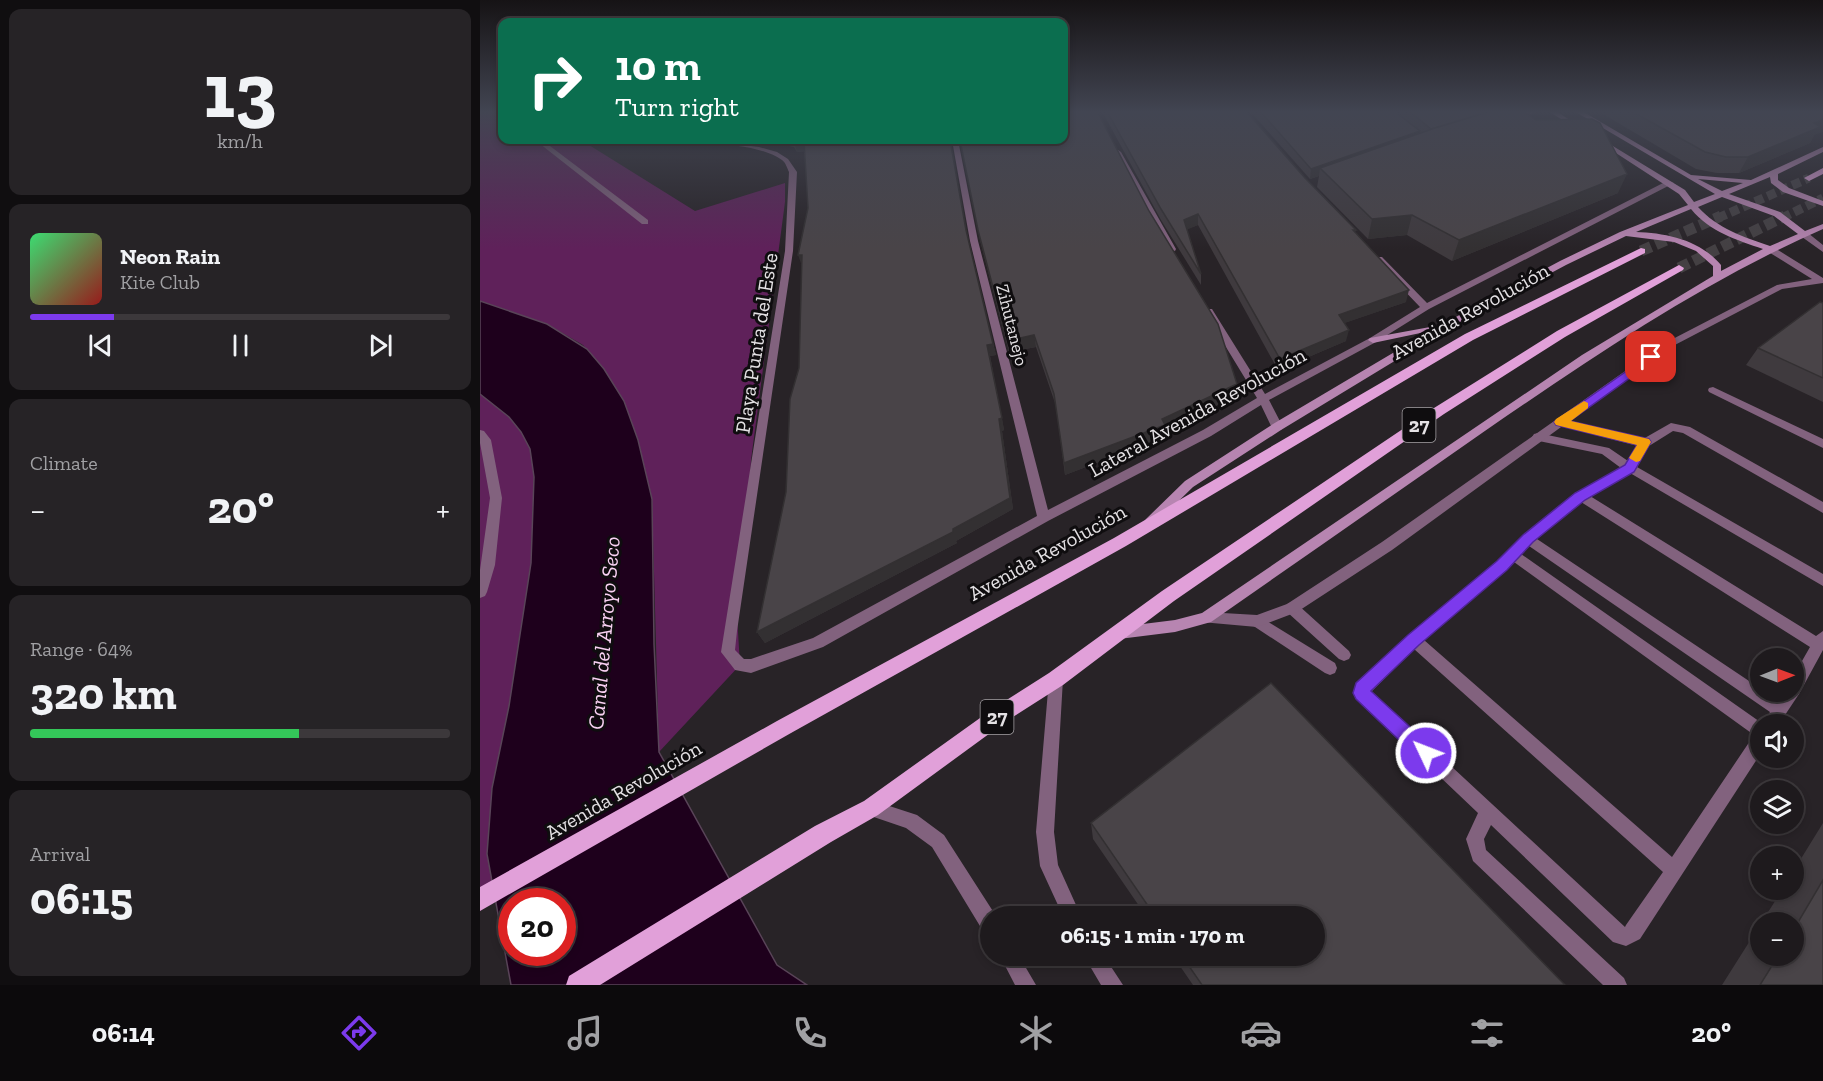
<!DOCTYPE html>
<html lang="en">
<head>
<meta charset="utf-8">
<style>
  body { margin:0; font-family:"Zilla Slab",serif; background:#262326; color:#f1f3f6; height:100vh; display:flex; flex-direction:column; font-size:22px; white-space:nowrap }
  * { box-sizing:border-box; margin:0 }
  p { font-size:20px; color:#a1a1a4 }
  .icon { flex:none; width:33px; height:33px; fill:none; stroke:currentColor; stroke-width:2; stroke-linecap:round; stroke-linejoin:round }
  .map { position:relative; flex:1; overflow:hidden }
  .panel { display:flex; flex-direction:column; gap:9px; padding:9px; background:#100e10; width:480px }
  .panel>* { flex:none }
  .banner { position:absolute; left:18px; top:18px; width:570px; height:126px; border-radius:12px; box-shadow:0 3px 9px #0003,0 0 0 2px #3c383b; background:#0b6e4f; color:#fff; overflow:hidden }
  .needle { width:39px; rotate:89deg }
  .buttons { position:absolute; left:1270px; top:648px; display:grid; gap:12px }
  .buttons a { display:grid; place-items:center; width:54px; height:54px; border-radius:50%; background:#1e1a1d; box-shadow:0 3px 9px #0003,0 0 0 2px #3c383b; font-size:30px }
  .speed { position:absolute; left:18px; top:888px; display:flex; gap:12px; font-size:30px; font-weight:700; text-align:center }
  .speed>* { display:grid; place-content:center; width:78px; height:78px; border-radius:50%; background:#1e1a1d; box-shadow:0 3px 9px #0003,0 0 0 2px #3c383b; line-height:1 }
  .speed .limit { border:9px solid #d22; background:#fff; color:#111 }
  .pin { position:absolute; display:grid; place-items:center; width:51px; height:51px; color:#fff; margin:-26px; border-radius:12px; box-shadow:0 3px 9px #0006 }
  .me { position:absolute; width:66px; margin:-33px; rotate:313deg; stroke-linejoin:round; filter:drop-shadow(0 0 4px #0008) }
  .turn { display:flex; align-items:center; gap:21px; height:126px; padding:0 18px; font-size:27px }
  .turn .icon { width:78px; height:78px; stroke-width:2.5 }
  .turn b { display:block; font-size:42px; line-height:51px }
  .big { font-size:45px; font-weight:700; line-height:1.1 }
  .panel .card { flex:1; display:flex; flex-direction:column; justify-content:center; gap:9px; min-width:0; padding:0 21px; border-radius:12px; background:#262326 }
  .panel .dial { align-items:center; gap:0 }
  .dial b { font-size:78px; line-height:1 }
  .song { display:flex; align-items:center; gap:18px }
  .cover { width:72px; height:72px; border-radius:9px; background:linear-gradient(135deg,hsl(140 70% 55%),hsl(0 70% 35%)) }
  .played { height:6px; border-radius:3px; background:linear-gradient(90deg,#7c3aed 20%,#3c383b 20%) }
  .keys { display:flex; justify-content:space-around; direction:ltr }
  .heat { display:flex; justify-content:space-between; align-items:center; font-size:33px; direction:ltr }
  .charge { height:9px; border-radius:4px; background:linear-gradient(90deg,#34c759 64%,#3c383b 0) }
  .trip { position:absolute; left:500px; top:906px; width:345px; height:60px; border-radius:30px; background:#1e1a1d; box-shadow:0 3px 9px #0003,0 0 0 2px #3c383b; font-weight:700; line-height:60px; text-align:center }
  .menu { display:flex; height:96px; justify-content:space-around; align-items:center; background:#0c0a0c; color:#a1a1a4 }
  .menu .icon { width:42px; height:42px }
  .menu .active { color:#7c3aed }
  .menu b { font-size:27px; color:#f1f3f6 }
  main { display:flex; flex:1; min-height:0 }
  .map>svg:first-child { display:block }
  .green { fill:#5f215a }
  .water { fill:#1e001c; stroke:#594458; stroke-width:1.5; fill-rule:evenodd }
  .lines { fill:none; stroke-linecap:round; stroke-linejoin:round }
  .primary-tunnel-far1 { stroke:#444043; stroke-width:9; stroke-dasharray:9 4.5; stroke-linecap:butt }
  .primary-tunnel { stroke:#444043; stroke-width:11; stroke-dasharray:11 5; stroke-linecap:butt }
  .lane { fill:#82627e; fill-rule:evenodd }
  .street { fill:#82627e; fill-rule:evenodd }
  .secondary { fill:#b785b1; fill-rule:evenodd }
  .primary { fill:#e1a0d9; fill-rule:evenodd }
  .wall { fill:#3f3a3e; fill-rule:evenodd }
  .shaded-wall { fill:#333032 }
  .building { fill:#494448; stroke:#333032; stroke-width:1.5 }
  .route { fill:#7c3aed; stroke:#51269a; stroke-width:1.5 }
  .slow { fill:#f59e0b }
  .labels { text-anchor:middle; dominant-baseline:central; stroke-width:6; stroke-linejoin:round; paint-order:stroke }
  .far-street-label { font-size:18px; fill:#e4e1e4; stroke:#0f0d0f }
  .shield { fill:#0f0d0f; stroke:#a4a1a4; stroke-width:1.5 }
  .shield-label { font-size:20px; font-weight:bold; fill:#e4e1e4 }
  .street-label { font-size:21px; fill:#e4e1e4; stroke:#0f0d0f }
  .water-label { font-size:22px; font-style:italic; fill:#f9d1f3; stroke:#0f0d0f }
</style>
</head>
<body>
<main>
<section class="panel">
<div class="card dial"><b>13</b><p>km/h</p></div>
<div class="card">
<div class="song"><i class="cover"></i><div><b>Neon Rain</b><p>Kite Club</p></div></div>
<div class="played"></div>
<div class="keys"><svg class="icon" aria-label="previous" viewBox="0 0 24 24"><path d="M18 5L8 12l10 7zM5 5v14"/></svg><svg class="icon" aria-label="pause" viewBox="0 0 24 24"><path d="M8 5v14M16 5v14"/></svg><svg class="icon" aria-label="next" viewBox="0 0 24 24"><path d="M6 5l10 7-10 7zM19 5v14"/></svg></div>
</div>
<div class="card"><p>Climate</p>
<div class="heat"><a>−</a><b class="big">20°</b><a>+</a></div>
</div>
<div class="card"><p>Range · 64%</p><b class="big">320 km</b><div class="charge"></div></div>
<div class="card"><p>Arrival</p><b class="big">06:15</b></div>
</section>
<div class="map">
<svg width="1343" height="985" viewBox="0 0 1343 985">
  <rect width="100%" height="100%" fill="#282327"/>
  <path class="green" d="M0,111H22V140H101L215,211L305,183V202L271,460L269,499L255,582L260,665L179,752L172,499L158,440L144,401L124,369L103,345L67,324L0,301Z
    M0,394L29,417L41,432L50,449L54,477L51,563L7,854L14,893L0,900Z"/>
  <path class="water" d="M0,301L67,324L107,349L124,369L144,401L158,440L172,499L174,644L179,752L297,965L327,985H31L7,854L12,788L29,706L51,563L54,477L50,449L41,432L29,417L0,394ZM32,902H82V952H32Z"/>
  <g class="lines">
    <path class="primary-tunnel-far1" d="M1238,218L1329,178
      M1302,218L1343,198"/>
    <path class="primary-tunnel" d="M1161,251L1241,216
      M1199,268L1305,216"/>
    <path class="lane" d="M1233,387L1343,439V448L1229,392L1228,390L1229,388Z
      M1080,418L1138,434L1163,439L1191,423L1210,427L1343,502V513L1203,433L1193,431L1169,446L1157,467L1343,574V586L1150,473L1110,496L1336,636L1343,631V650L1319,694L1299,724H1281V753L1160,939L1146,946L1133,942L1011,825L1004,839L1006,850L1144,978L1147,985H1123L993,861L986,839L998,813L876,697L873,692L876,687L929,636L1017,562L1044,536L1096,493L1141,468L1122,454L1054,440L1052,437L1054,434L1058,433L1129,448L1148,461L1158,446L1076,425L1075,422ZM1101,502L1330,647L1314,675V692H1304L1298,700L1285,692H1281V689L1057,539ZM1049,546L1290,712L1283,724L1041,554ZM1034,562L1274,735L1192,857L944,640ZM934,649L1183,872L1146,925L1145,927L891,692Z
      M812,602L817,604L869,651L871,655L869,659L864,661L859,659L807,612L805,608L807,604Z
      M777,615L855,663L857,668L855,673L850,675L845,673L772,625L770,621L772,617Z"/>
    <path class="street" d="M19,111H22V114L20,113Z
      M1049,111H1060L1034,120L1031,118Z
      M55,140H62L168,220V224H162Z
      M169,140H222L279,147L297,152L308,159L317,172L313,251L257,631L255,650L264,659H271L333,638L557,516L490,241L472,140H478L498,241L568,510L723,430L777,398L724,311L726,309H732L785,394L890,338L940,307L896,261V257H902L947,303L1187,181L1194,183L949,309L896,342L789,400L803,427L801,430H793L781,405L731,436L568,521L343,647L271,673L255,670L241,652L305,251L309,172C307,168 306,163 302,160C274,140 206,143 172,142Z
      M638,150L641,152L696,249L695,251L688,249L635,152Z
      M1322,233H1328L1343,245V252L1322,237Z
      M1287,247H1293L1343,278V283L1302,289L1191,347L912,550L817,612L777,627L721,622L719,618L721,614L726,612L777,615L807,604L902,542L1185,343L1297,285L1332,279L1287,251Z
      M0,430L4,431L11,440L22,498L15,565L7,592L5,596L0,598V570L10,498L0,443Z
      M576,672L581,674L583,679L574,832L578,865L601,916H583L560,866L556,832L569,679L571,674Z
      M391,800L437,815L464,835L516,916H510V933L503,931L452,847L426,828L385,814L383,808L385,802Z
      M520,956H539L556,985H535Z
      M604,956H624L643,985H621Z"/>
    <path class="secondary" d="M1068,111H1076L1099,126L1094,127Z
      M1094,111H1102L1211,175L1271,180L1343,147V152L1298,174V180L1309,188L1343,201V206L1303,192L1291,183L1290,177L1249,194L1300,212L1325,231L1343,224V229C1222,282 1111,358 1002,433C912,496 821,559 731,622L695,632L639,639L634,637L632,633L634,629L639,627L695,620L722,613L1102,355L1233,276V266L1216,251L1194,242L1146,236L1086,265L969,328L801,430L713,487L674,525H666L664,522L666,519L705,481L793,424L950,331L893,343L888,340L890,338L961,325L1080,261L1140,232L1208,205L1199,194L1119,142V140H1123L1205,190L1214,202L1235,194ZM1218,179L1263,183L1242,191ZM1242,197L1294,216L1318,234L1290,246C1263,237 1237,228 1218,207ZM1211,209C1230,232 1257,240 1283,249L1241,271V265C1220,240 1187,233 1156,232Z"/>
    <path class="primary" d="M1343,168V174L1329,181L1324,178Z
      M1161,248L1165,249V253L993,340L646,546L311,733L0,911V887L297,721L634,538L985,334Z
      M1199,265L1204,268L1203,270L1085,337L964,414L694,601L583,685L528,720L398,815L351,842L120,985H86L89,976L335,826L384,801L514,708L569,673L682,591L954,408L1077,331Z"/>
  </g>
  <path class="wall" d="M622,111H766L825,178L876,230L875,232L926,302L864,323L866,341L798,370L718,225L707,229L721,274V285L681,220Z
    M770,111H1043L1138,193L972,261L927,235L888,239L837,187L839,176L830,179Z
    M1118,111H1343L1334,135L1330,143L1259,173H1237L1216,169Z
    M279,140H470L487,234L516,355L510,356L524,430L522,431L533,509L476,541L477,543L285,643L277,632L306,492L319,368L328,208L325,151L317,152L314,147Z
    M480,140H584L756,396L685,430L684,437L585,475L576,406L556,347L529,352L500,240Z
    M1343,303V402L1266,365L1278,348Z
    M611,823L1085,985H713L693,956H834V916H666L613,839Z
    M1343,823V985H1242L1302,890H1314V870ZM1281,922H1314V956H1281Z"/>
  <path class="shaded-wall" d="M1343,120V132L1334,135L1330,143L1259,173L1268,157L1334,123Z
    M940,131L937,141L840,168L839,176L830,179L831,169Z
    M324,141L328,151L317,152L314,142Z
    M1147,174L1138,193L972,261L979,240Z
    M718,214V225L704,231V220Z
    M932,215L927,235L888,239L892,219Z
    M318,255H322V266Z
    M929,290L926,302L856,326L859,315Z
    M869,330L866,341L798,370L800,359Z
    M554,335L556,347L529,352L527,341Z
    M513,344L516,355L510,356L507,345Z
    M757,384L756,396L685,430L684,437L585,475L584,463Z
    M522,418L524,430L522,431L533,509L476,541L477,543L285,643L277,632L473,529L519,419Z"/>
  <path class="building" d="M584,111H617L669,211L738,324L757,384L682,419L685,425L584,463L574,394L554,335L527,341L498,230L480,140H584Z
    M627,111H766L825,178L876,230H873L929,290L859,315L869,330L800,359L718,214L704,220L721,274L681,209Z
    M780,111H914L940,131L831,169Z
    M929,111H1011L951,129Z
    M1012,111H1043L1056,120L1112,119L1120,123L1147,174L979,240L932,215L892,219L840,168L955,128Z
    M1151,111H1343V120L1334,123L1340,127L1268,157H1246L1225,152Z
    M312,140H470L486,230L513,344L507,345L522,418L519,419L530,498L473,529V532L277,632L306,492L310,399L319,368L322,255H318L328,208L324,141L314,142Z
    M1340,302L1343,303V378L1278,348Z
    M791,683L1085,985H722L702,956H834V916H675L611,823Z
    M1343,880V985H1280L1298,956H1314V929Z"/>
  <linearGradient id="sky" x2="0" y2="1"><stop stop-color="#161315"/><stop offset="0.45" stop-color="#424552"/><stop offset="1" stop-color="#424552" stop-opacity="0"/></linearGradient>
  <rect width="1343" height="249" fill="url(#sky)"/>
  <path class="route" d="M1171,354L1175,355V360L1090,421L1169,439L1171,442L1154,472L1105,500L1053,542L1027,570L939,645L891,691L952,747L955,753L952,759L946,762L939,759L876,699L873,693L876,683L928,635L1017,561L1043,535L1095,493L1145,465L1157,445L1076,425L1074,422Z"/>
  <path class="slow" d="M1104,401L1108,403V408L1091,421L1169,439L1171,442L1160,461L1156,462L1149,458L1157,445L1076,425L1074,422L1076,419Z"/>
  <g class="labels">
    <g class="far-street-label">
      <text transform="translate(532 325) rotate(76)">Zihutanejo</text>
    </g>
    <g class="shield">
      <rect x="922.5" y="408" width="33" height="34" rx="4.5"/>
      <rect x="500.5" y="700" width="33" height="34" rx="4.5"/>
    </g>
    <g class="shield-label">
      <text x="939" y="425">27</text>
      <text x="517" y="717">27</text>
    </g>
    <g class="street-label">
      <text transform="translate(990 311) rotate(-29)">Avenida Revolución</text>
      <text transform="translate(276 343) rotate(-81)">Playa Punta del Este</text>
      <text transform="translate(717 412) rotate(-29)">Lateral Avenida Revolución</text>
      <text transform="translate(567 552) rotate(-29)">Avenida Revolución</text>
      <text transform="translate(143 790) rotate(-30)">Avenida Revolución</text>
    </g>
    <g class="water-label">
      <text transform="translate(124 633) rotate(-85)">Canal del Arroyo Seco</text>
    </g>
  </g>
</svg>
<div class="buttons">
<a><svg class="needle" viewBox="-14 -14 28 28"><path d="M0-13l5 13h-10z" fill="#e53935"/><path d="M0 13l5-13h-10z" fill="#a1a1a4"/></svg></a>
<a><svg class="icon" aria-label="sound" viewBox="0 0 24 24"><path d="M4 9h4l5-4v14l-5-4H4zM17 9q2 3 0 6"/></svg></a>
<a><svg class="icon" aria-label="layers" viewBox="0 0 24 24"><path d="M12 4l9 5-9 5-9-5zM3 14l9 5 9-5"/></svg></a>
<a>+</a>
<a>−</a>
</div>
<div class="speed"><div class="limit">20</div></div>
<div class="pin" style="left:1171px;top:357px;background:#d93025"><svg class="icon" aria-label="arrive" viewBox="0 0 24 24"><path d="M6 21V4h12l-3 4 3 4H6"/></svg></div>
<svg class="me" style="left:946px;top:753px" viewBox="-20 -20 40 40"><circle r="17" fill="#7c3aed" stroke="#fff" stroke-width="3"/><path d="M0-11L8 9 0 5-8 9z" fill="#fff"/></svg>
<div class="trip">06:15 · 1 min · 170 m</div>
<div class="banner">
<div class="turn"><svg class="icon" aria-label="right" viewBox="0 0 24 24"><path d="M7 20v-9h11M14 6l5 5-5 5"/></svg><div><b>10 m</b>Turn right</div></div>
</div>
</div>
</main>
<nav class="menu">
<b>06:14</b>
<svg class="icon active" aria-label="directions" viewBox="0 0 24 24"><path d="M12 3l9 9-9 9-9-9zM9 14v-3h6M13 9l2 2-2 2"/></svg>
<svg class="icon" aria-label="music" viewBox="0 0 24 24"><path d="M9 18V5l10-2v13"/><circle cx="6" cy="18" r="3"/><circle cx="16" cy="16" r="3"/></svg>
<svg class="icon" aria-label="phone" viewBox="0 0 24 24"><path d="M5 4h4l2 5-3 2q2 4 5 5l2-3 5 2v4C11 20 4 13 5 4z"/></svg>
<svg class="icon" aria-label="climate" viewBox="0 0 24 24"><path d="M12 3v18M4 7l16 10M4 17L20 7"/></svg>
<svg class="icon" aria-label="car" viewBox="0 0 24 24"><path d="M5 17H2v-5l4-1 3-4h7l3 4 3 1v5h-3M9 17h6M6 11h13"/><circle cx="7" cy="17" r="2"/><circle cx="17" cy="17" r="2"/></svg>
<svg class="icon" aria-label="filters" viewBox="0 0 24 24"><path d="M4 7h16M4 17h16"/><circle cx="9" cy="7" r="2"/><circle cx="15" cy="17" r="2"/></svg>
<b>20°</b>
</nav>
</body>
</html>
